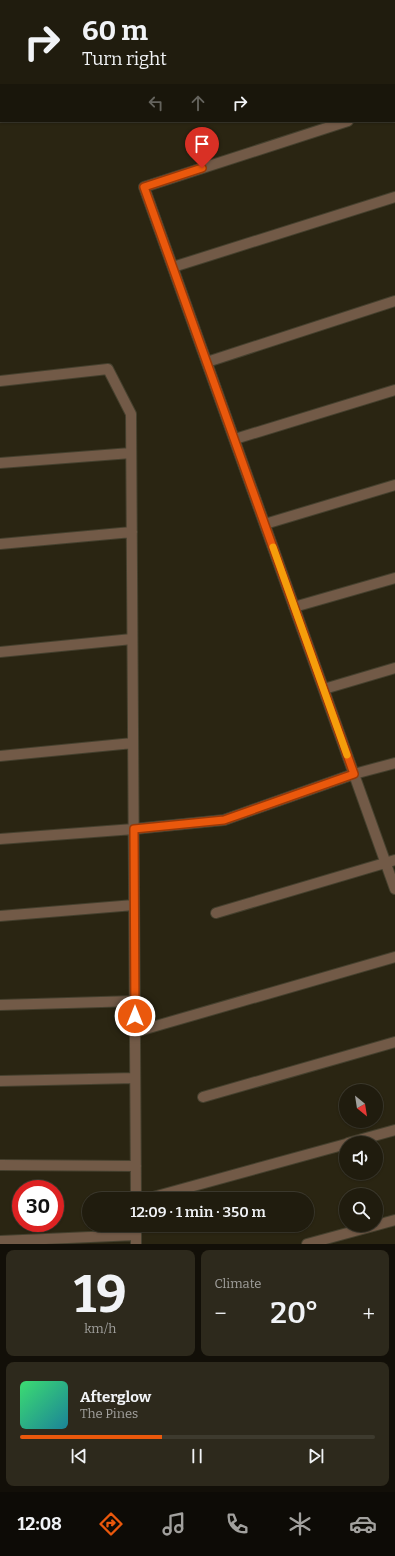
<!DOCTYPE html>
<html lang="en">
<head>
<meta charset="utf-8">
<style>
  body { margin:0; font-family:Bitter,serif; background:#2d291c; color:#f1f3f6; height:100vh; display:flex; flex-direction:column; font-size:15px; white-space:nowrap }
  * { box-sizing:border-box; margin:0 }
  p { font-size:13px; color:#a2a19e }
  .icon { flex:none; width:22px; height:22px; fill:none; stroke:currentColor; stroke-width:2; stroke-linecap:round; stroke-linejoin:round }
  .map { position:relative; height:1244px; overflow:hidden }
  .drawer { display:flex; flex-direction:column; gap:6px; padding:6px; background:#120f08; flex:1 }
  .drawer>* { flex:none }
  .banner { position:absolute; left:0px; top:0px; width:395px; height:122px; box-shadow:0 1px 3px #0004,0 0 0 1px #3d3a2e; background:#201c0e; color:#f1f3f6; overflow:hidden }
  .needle { width:26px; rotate:150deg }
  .buttons { position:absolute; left:339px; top:1084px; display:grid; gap:8px }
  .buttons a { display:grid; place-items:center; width:44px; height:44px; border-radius:50%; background:#201c0e; box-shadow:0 1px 3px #0004,0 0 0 1px #3d3a2e; font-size:20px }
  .speed { position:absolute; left:12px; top:1180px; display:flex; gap:8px; font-size:20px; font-weight:700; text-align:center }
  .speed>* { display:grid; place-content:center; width:52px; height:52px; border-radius:50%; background:#201c0e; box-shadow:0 1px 3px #0004,0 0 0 1px #3d3a2e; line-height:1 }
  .speed .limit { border:6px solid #d22; background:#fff; color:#111 }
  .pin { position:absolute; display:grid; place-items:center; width:34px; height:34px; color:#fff; margin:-41px -17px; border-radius:50% 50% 50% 0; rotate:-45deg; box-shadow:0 0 4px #0007 }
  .pin .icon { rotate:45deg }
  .me { position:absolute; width:44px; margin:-22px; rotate:0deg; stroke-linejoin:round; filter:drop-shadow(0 0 3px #0008) }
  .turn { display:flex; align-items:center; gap:14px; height:84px; padding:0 16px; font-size:18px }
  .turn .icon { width:52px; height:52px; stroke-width:2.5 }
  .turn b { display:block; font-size:28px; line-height:34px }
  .lanes { display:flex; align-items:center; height:38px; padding:0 16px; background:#0003; justify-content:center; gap:20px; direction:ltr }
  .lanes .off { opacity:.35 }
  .big { font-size:30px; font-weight:600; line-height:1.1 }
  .drawer .tile { flex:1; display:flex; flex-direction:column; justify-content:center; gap:6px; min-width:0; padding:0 14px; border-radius:8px; background:#2d291c }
  .drawer .dial { align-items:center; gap:0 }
  .dial b { font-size:52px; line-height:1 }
  .song { display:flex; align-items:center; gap:12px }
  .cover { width:48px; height:48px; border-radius:6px; background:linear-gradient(135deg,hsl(140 70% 55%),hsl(190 70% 35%)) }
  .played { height:4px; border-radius:2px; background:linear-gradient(90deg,#ea580c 40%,#3d3a2e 40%) }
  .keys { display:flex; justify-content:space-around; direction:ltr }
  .heat { display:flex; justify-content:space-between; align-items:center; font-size:22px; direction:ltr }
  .drawer .tiles { flex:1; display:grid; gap:6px; grid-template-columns:1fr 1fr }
  .tile:last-child { grid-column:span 2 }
  .trip { position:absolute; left:82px; top:1192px; width:232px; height:40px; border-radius:20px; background:#201c0e; box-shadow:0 1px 3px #0004,0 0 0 1px #3d3a2e; font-weight:600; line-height:40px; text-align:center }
  .tabs { display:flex; height:64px; justify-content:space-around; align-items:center; background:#0d0b06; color:#a2a19e }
  .tabs .icon { width:28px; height:28px }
  .tabs .active { color:#ea580c }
  .tabs b { font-size:18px; color:#f1f3f6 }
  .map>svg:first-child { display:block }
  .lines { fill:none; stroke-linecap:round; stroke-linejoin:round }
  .minor-casing { stroke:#45402e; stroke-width:12 }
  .minor { stroke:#725a47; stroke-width:10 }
  .route-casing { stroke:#983908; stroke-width:10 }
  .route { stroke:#ea580c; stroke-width:7 }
  .slow { stroke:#f59e0b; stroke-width:7 }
</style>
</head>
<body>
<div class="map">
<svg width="395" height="1244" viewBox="0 0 395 1244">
  <rect width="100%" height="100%" fill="#2a2512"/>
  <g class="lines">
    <g class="minor-casing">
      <path id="minor" d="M394,106H395
        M348,121L144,187L395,889
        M173,267L395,197
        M207,362L395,301
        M0,381L108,369L131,414L136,1199
        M235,439L395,390
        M0,463L131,453
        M265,524L395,485
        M0,544L132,532
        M294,607L395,578
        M0,652L132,639
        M324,689L395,668
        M0,756L133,743
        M0,839L134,829L224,820L354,774L395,763
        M216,913L395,860
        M0,916L134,905
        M0,1005L135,1001
        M135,1032L395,957
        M0,1081L135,1078
        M203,1097L395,1042
        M348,1143L395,1130
        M0,1165L136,1166
        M146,1199L346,1144
        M136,1225V1244
        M0,1241L136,1235
        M307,1244L395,1220"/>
    </g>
    <use href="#minor" class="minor"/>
  </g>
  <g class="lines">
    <g class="route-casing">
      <path id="route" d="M135,1016L134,829L224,820L354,774L144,187L202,168"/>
    </g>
    <use href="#route" class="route"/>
    <path class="slow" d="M273,547L347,755"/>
  </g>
</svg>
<div class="buttons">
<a><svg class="needle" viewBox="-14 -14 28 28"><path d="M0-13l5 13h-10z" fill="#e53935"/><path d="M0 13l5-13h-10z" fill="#a2a19e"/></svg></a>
<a><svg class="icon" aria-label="sound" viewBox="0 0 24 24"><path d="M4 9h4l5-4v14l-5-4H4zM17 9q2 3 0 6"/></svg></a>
<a><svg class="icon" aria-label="search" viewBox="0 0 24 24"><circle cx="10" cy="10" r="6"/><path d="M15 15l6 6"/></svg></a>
</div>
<div class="speed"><div class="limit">30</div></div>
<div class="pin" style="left:202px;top:168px;background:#d93025"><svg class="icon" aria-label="arrive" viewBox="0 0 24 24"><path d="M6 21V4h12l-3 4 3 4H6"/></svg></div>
<svg class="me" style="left:135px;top:1016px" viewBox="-20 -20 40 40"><circle r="17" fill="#ea580c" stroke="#fff" stroke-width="3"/><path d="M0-11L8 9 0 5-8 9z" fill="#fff"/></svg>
<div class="trip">12:09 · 1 min · 350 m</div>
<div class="banner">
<div class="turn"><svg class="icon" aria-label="right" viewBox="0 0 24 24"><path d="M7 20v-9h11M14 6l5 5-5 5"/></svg><div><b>60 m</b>Turn right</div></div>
<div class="lanes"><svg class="icon off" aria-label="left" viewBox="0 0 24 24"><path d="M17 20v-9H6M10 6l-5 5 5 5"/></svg><svg class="icon off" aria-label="ahead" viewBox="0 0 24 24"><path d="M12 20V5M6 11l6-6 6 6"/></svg><svg class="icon" aria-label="right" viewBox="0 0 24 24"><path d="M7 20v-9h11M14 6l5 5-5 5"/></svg></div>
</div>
</div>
<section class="drawer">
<div class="tiles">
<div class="tile dial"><b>19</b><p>km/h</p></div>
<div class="tile"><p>Climate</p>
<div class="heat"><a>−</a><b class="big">20°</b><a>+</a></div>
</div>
<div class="tile">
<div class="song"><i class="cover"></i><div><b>Afterglow</b><p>The Pines</p></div></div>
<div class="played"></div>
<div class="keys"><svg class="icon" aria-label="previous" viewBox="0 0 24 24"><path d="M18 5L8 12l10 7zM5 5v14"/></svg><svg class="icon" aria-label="pause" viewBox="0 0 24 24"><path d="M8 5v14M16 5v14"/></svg><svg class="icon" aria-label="next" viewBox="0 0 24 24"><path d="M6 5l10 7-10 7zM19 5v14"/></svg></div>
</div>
</div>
</section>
<nav class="tabs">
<b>12:08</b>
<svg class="icon active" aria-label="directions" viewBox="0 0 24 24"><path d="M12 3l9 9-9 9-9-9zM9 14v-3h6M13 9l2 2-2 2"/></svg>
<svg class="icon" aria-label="music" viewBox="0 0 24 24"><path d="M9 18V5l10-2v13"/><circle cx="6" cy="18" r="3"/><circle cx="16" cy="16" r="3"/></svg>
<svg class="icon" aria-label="phone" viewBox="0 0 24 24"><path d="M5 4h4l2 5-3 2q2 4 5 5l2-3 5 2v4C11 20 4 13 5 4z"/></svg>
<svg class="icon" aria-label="climate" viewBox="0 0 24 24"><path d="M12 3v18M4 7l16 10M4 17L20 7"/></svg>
<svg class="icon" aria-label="car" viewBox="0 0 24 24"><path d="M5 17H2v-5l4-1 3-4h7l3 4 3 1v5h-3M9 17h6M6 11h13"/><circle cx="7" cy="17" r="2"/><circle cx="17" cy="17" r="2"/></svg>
</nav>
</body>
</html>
